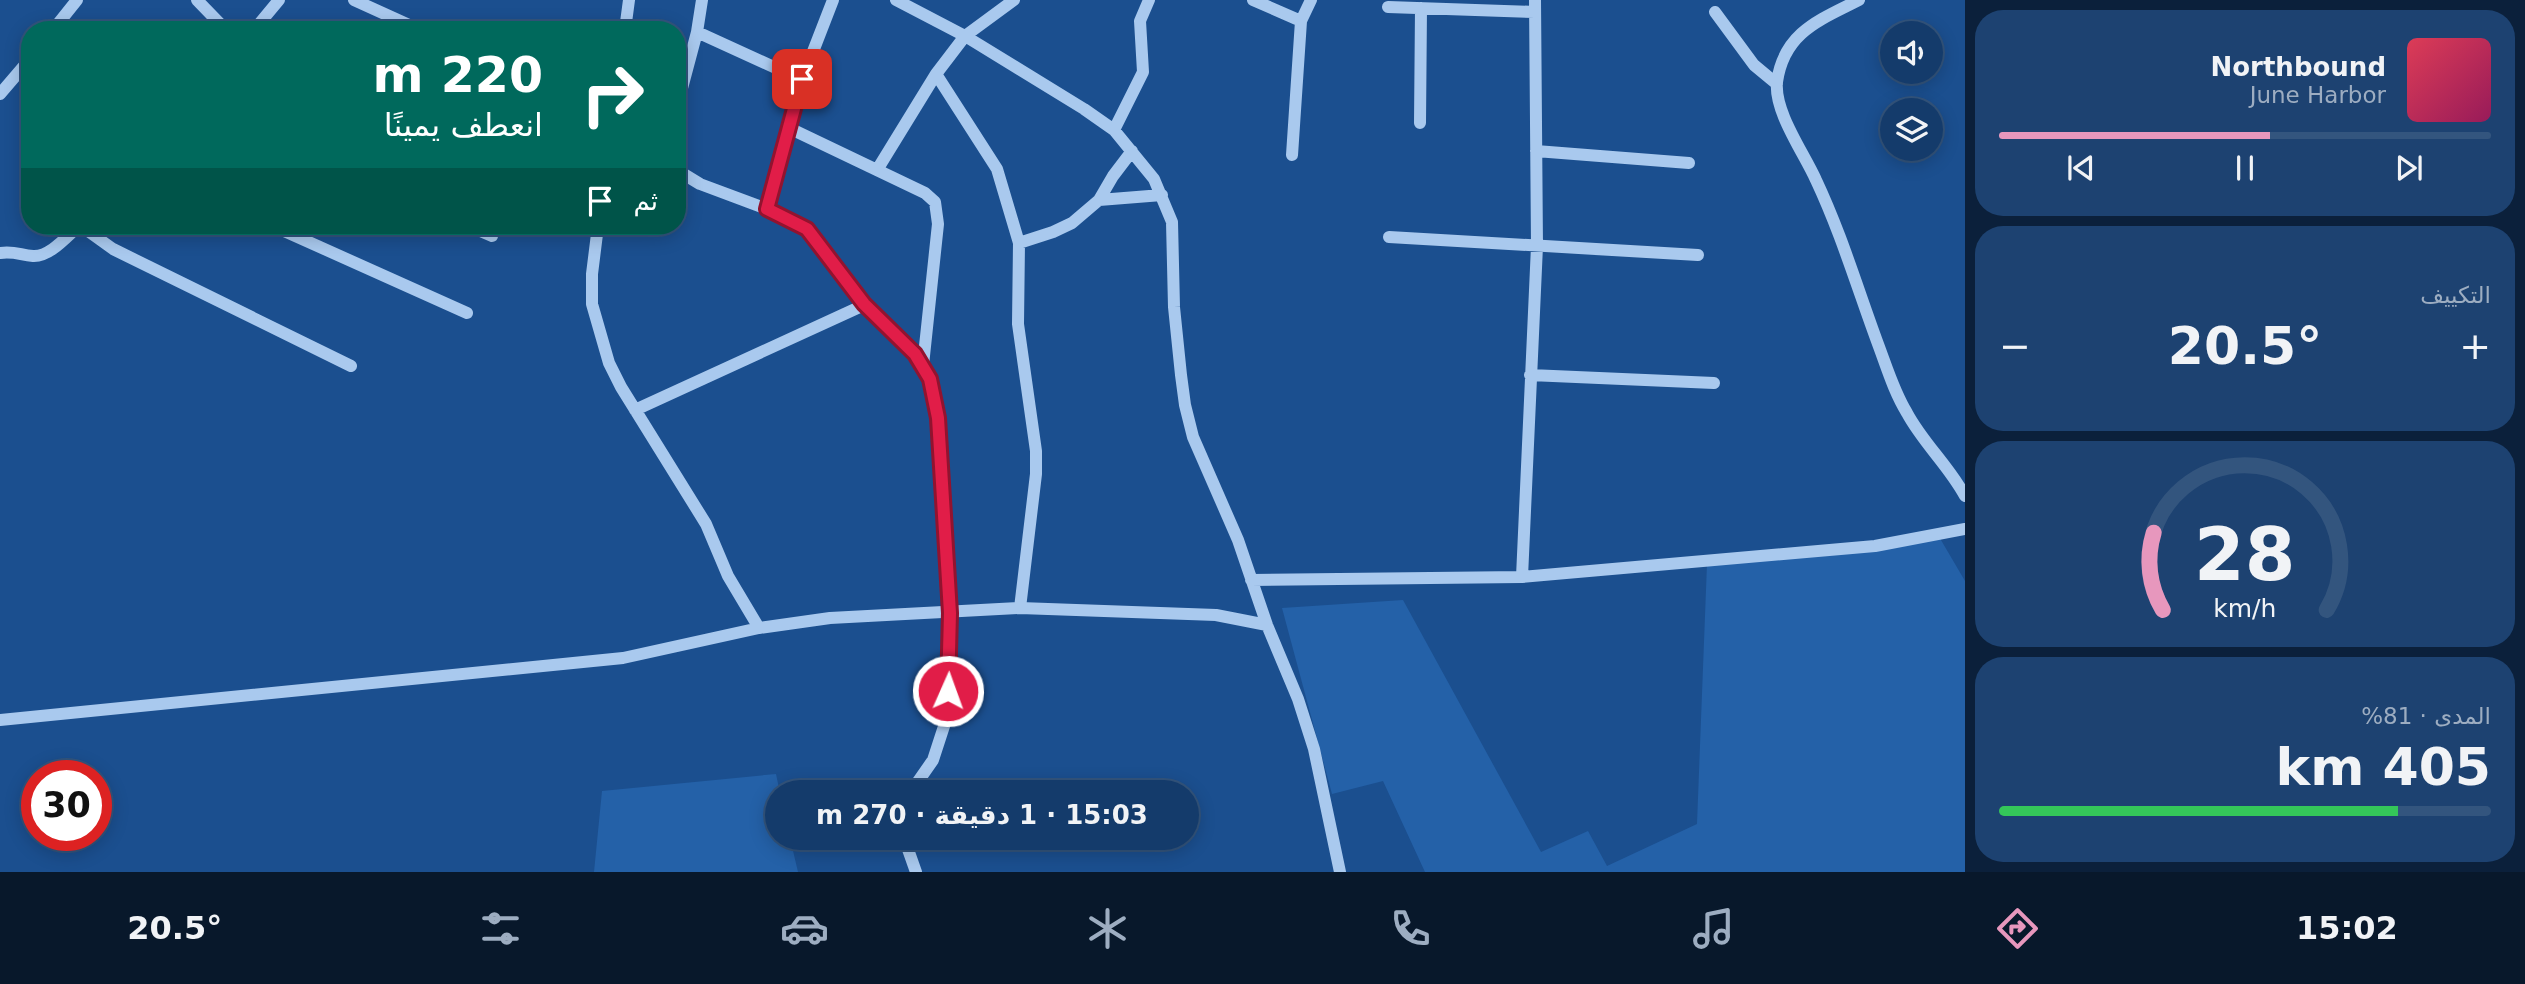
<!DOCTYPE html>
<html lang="ar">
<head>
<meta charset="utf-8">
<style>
  body { margin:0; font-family:"DejaVu Sans",Cairo,sans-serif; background:#1d4271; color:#f1f3f6; direction:rtl; height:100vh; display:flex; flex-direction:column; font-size:26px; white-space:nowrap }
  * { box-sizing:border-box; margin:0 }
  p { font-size:23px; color:#9dadc1 }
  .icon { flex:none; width:38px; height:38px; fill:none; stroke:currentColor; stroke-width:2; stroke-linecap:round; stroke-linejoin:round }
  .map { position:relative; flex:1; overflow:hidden; direction:ltr }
  .details { display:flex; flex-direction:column; gap:10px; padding:10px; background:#0b203b; width:560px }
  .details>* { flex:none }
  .top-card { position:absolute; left:21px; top:21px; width:665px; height:214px; border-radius:28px; box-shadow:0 4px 18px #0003,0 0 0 2px #33557e; direction:rtl; background:#00695c; color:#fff; overflow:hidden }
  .buttons { position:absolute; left:1880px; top:21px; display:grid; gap:14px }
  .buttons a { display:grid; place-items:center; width:63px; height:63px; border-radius:50%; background:#143b6b; box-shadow:0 4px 18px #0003,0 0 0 2px #33557e; font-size:35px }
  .speed { position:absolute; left:21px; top:760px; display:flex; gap:14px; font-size:35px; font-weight:700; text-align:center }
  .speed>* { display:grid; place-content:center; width:91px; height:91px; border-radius:50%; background:#143b6b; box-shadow:0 4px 18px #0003,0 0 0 2px #33557e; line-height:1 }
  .speed .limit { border:10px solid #d22; background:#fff; color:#111 }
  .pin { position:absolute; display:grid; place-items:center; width:60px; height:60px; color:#fff; margin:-30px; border-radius:14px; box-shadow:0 4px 10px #0006 }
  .me { position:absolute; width:77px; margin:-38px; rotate:2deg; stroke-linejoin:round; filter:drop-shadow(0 0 5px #0008) }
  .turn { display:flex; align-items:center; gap:24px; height:147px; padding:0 28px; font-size:32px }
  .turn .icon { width:91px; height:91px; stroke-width:2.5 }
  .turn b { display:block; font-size:49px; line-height:60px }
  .then { display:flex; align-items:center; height:66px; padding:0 28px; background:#0003; gap:14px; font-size:26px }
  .big { font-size:52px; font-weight:700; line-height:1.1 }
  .details .tile { flex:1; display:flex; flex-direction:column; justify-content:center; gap:10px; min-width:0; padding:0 24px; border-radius:28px; background:#1d4271 }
  .details .dial { align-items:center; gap:0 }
  .dial svg { height:182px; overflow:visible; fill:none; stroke:#33557e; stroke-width:7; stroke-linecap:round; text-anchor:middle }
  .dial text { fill:#f1f3f6; stroke:none }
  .song { display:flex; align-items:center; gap:21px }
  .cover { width:84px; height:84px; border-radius:10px; background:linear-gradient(135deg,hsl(350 70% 55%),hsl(330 70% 35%)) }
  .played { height:7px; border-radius:4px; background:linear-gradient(90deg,#e797bd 55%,#33557e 55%) }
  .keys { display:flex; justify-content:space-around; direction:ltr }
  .heat { display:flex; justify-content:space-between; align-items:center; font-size:38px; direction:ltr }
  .charge { height:10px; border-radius:5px; background:linear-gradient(90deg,#34c759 81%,#33557e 0) }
  .trip { position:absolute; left:765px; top:780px; width:434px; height:70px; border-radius:35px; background:#143b6b; box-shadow:0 4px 18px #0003,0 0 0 2px #33557e; font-weight:700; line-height:70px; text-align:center; direction:rtl }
  .dock { display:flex; height:112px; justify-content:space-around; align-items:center; background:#08182b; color:#9dadc1 }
  .dock .icon { width:49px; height:49px }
  .dock .on { color:#e797bd }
  .dock b { font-size:32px; color:#f1f3f6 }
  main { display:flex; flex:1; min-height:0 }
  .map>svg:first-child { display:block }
  .green { fill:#2461a8 }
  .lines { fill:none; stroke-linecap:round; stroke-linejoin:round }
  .minor { stroke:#a9c9ee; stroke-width:12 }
  .route-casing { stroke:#92132f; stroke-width:18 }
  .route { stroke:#e11d48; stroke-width:12 }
</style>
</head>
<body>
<main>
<section class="details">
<div class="tile">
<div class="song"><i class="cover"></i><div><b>Northbound</b><p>June Harbor</p></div></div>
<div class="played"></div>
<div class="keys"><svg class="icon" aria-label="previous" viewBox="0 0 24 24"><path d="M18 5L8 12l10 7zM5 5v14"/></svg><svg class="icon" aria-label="pause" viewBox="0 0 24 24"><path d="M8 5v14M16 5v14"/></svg><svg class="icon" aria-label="next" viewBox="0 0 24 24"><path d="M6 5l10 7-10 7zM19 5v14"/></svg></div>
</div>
<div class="tile"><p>التكييف</p>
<div class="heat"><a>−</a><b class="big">20.5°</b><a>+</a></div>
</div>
<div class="tile dial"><svg viewBox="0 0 100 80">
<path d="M14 69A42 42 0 1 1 86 69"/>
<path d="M14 69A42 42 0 0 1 10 35" stroke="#e797bd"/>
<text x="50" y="56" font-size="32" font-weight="700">28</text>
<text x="50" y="72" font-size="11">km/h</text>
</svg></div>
<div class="tile"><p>المدى · 81%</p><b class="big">405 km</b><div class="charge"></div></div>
</section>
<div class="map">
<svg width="1965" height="872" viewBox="0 0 1965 872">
  <rect width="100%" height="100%" fill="#1b4f8f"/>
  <path class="green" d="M1938,535L1965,581V872H1425L1383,781L1332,794L1282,608L1403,600L1541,852L1588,831L1607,866L1697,824L1707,564Z
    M776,774L780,793H777V838H790L798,872H594L602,791Z"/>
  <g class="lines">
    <path class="minor" d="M197,0L226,30
      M354,0L420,30
      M896,0L965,36L1084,109L1114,130L1154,179L1172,222L1174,307L1181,375L1185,405L1193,437L1238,540L1267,625L1298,699L1314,749L1340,872
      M1253,0L1301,21
      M1859,0C1820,20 1784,32 1777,82C1774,112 1804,153 1816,180C1841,233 1858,290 1878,344C1887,368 1894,392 1907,413C1923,443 1949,466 1965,496
      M1388,7L1535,12
      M1715,12L1754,65L1777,84
      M53,30L77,0
      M254,30L279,0
      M625,30L629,0
      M697,32L802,80
      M936,74L997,169L1019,243L1018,324L1036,451V474L1020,608
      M0,94L30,59
      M677,107L697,32L702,0
      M1420,123L1421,8
      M789,128L925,193L935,202L938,224L923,365
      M1114,130L1143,72L1140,21L1149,0
      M1536,151L1689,163
      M1292,155L1301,21L1311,0
      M677,170L700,184L767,209L807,229L864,305L915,354L930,379L938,418L950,613L947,717L933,760L910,793
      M877,170L936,74L965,36L1014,0
      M1099,200L1162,195
      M767,209L802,80L833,0
      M81,226L113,249L351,366
      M273,226L467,313
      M469,226L492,236
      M598,226L592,274V304L609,363L621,387L706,524L728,576L759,628
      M1389,237L1698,255
      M1019,243L1053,232L1072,223L1099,200L1113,176L1132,151
      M0,253C15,251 20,255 33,256C50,257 67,236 79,226
      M1530,375L1714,383
      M635,410L864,305
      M1522,577L1537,246L1535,0
      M1251,580L1522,577L1875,546L1965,529
      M0,720L623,658L759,628L830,618L1020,608L1216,615L1267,625
      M904,838L916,872"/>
  </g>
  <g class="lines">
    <g class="route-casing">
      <path id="route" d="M802,79L767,209L807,229L864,304L915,354L930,379L938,418L950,613L948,691"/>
    </g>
    <use href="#route" class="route"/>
  </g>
</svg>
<div class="buttons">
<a><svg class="icon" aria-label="sound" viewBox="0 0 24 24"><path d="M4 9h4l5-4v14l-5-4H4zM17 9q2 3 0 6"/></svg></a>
<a><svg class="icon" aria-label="layers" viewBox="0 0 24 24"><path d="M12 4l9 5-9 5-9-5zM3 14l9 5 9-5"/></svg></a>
</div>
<div class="speed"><div class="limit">30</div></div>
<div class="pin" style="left:802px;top:79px;background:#d93025"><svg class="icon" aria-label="arrive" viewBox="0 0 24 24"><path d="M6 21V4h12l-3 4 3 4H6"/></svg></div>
<svg class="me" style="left:948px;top:691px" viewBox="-20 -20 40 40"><circle r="17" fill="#e11d48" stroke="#fff" stroke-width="3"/><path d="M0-11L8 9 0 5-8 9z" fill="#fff"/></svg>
<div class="trip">15:03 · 1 دقيقة · 270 m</div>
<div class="top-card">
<div class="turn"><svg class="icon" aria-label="right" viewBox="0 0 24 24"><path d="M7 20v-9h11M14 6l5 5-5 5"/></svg><div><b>220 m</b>انعطف يمينًا</div></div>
<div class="then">ثم<svg class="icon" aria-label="arrive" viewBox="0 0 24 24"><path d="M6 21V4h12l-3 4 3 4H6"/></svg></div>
</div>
</div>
</main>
<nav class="dock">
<b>15:02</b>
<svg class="icon on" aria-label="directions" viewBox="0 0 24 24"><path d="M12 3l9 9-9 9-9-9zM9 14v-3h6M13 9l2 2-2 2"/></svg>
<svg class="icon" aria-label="music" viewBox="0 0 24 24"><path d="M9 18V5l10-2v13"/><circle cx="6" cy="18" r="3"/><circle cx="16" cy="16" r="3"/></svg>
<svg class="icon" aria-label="phone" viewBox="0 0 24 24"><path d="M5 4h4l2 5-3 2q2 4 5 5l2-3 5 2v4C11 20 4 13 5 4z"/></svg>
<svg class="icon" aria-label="climate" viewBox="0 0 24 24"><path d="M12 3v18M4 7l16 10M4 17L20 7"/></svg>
<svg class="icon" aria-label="car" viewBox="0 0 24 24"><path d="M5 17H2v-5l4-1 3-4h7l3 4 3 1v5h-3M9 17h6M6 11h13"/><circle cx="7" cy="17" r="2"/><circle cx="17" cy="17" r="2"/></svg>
<svg class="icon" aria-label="filters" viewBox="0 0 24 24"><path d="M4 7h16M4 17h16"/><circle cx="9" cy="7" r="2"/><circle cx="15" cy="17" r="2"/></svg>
<b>20.5°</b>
</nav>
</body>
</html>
